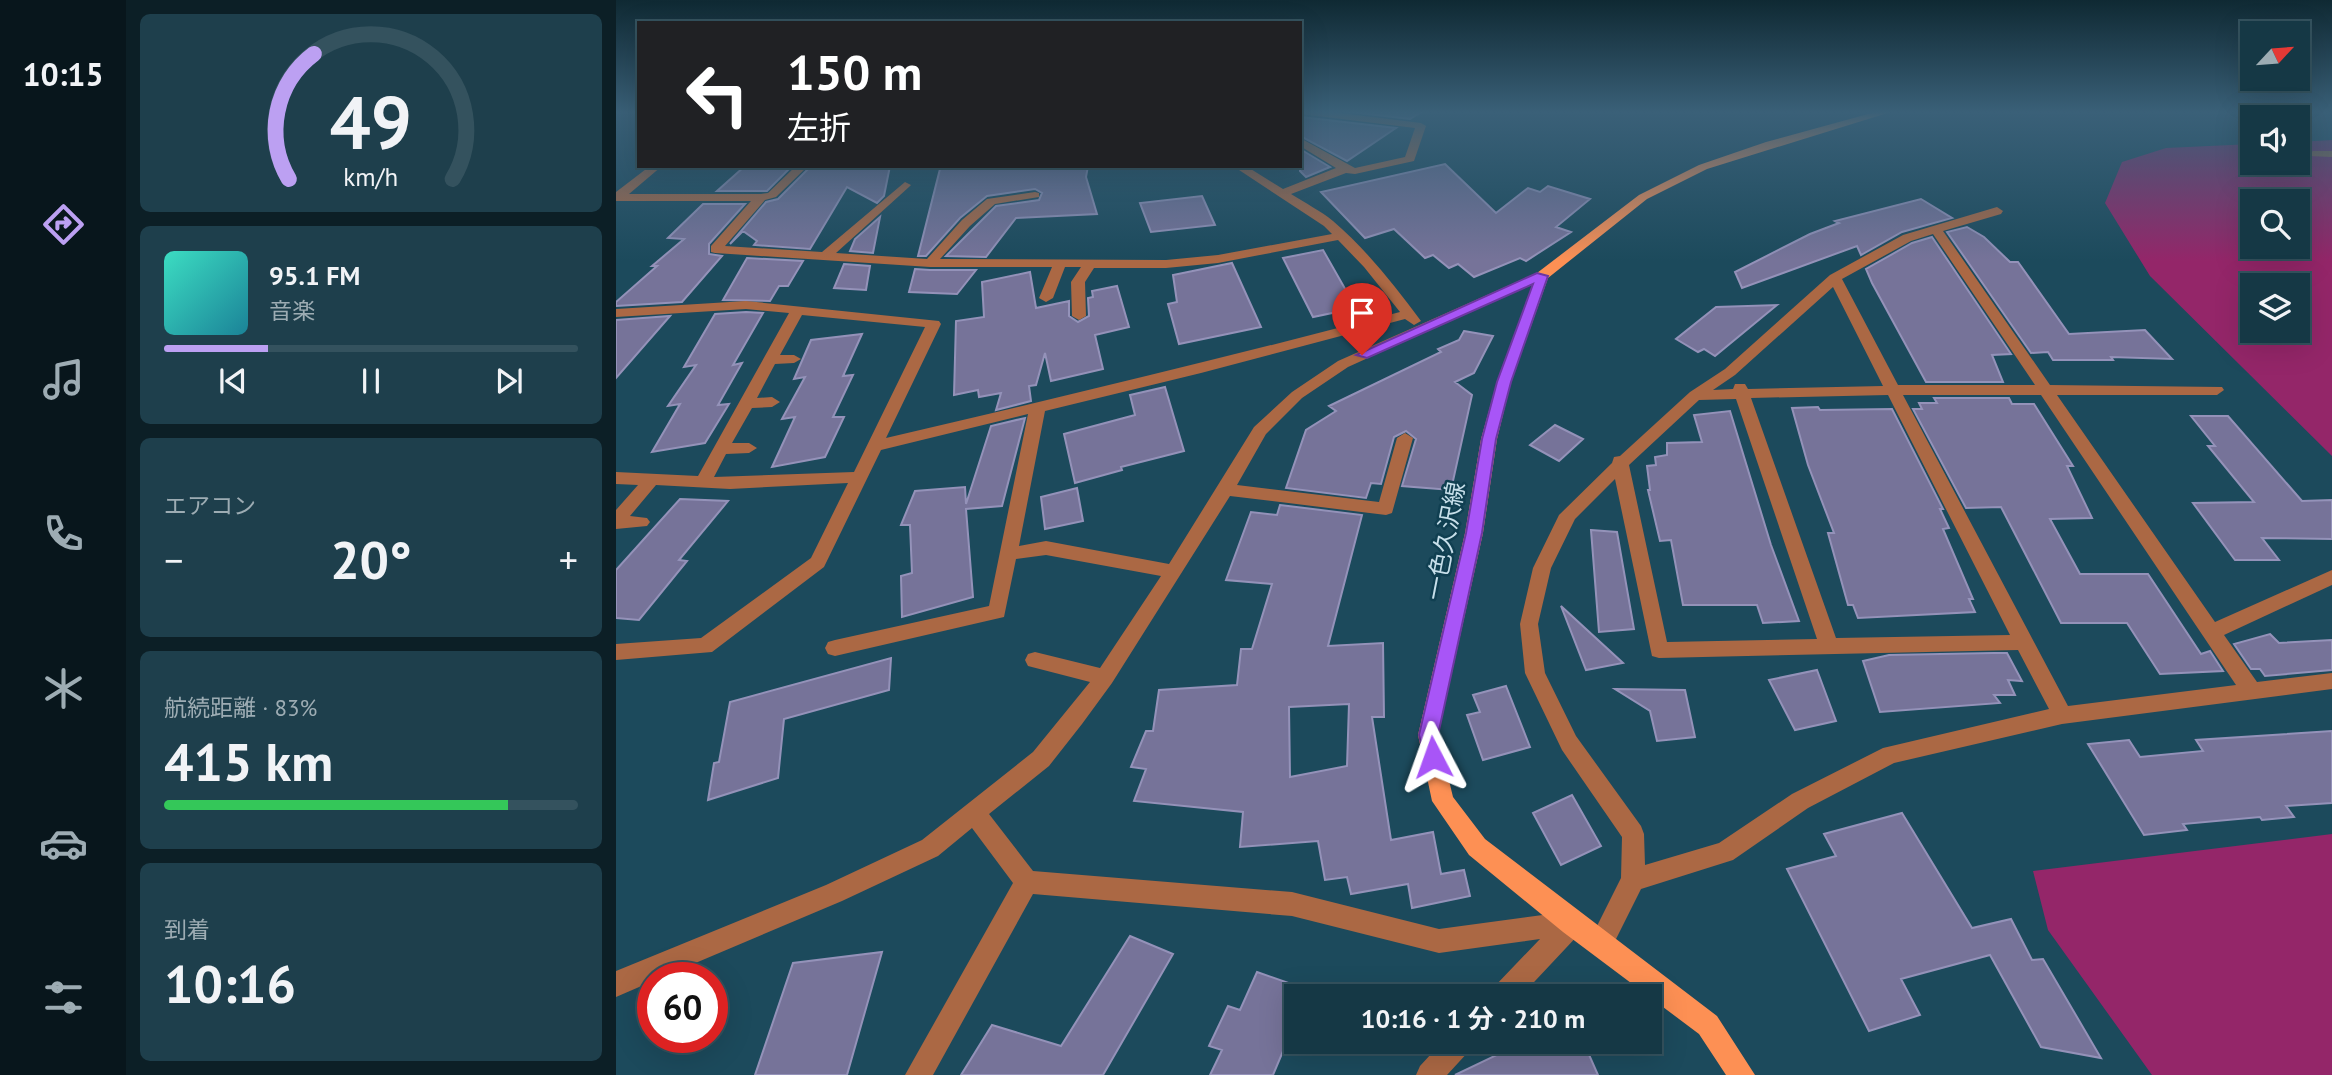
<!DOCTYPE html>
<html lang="ja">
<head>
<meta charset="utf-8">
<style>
  body { margin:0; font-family:"PT Sans","Noto Sans JP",sans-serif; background:#1e3f4c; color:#f1f3f6; height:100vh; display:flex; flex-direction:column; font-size:26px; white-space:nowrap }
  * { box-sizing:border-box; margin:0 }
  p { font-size:23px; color:#9dacb3 }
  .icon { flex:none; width:38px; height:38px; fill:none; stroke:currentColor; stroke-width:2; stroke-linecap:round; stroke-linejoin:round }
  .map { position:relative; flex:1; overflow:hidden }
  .drawer { display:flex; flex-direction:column; gap:14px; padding:14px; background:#0c1f26; width:490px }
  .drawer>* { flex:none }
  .hud { position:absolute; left:21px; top:21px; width:665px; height:147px; border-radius:0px; box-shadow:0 7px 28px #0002,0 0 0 2px #34525e; background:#202124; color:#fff; overflow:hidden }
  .needle { width:46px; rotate:64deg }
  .fabs { position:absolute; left:1624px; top:21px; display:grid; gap:14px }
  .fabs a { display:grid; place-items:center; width:70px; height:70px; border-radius:0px; background:#153845; box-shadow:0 7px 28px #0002,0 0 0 2px #34525e; font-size:35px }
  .speed { position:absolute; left:21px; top:962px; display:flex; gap:14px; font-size:35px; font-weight:700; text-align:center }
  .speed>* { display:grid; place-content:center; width:91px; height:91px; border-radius:50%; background:#153845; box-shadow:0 7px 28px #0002,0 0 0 2px #34525e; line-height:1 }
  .speed .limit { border:10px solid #d22; background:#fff; color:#111 }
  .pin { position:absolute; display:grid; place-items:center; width:60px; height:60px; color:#fff; margin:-72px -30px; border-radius:50% 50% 50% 0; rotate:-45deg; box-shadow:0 0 7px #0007 }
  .pin .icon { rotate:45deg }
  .me { position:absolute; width:77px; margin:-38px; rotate:356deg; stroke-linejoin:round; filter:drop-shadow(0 0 5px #0008) }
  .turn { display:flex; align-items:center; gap:24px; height:147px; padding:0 35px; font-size:32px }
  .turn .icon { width:91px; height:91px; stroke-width:2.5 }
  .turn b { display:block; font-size:49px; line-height:60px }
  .big { font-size:52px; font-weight:700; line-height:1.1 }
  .drawer .tile { flex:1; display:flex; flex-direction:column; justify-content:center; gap:10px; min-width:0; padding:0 24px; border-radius:10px; background:#1e3f4c }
  .drawer .dial { align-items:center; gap:0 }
  .dial svg { height:182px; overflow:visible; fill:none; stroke:#34525e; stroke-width:7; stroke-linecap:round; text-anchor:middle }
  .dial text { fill:#f1f3f6; stroke:none }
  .song { display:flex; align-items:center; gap:21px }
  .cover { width:84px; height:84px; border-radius:10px; background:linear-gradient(135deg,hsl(170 70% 55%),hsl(190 70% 35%)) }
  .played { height:7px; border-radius:4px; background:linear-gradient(90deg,#bca0f2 25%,#34525e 25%) }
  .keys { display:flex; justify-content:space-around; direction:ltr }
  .heat { display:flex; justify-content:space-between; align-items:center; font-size:38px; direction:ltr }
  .charge { height:10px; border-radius:5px; background:linear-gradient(90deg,#34c759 83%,#34525e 0) }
  .trip { position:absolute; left:668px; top:984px; width:378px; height:70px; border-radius:0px; background:#153845; box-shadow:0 7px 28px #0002,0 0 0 2px #34525e; font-weight:700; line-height:70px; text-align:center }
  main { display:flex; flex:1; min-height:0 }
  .tab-bar { display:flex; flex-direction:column; width:126px; justify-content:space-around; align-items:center; background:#08161c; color:#9dacb3 }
  .tab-bar .icon { width:49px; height:49px }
  .tab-bar .on { color:#bca0f2 }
  .tab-bar b { font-size:32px; color:#f1f3f6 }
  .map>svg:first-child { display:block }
  .green { fill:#942669; fill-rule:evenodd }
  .building { fill:#767399; stroke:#9492b9; stroke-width:2; fill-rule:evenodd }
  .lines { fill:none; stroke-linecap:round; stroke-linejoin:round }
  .minor { fill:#ab6844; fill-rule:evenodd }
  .major { fill:#fd9054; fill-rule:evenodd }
  .route { fill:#a855f7; stroke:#6d37a1; stroke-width:2 }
  .labels { text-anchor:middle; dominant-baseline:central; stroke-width:5; stroke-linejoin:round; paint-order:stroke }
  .street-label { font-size:24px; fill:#c7dfea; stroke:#103f51 }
</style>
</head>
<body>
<main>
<nav class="tab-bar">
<b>10:15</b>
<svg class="icon on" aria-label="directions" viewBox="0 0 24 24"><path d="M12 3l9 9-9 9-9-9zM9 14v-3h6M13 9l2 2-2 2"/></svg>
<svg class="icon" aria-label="music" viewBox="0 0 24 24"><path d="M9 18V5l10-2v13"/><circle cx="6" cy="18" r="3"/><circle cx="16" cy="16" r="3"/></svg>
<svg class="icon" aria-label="phone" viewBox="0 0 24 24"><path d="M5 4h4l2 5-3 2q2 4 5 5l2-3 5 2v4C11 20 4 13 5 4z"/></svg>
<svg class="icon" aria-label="climate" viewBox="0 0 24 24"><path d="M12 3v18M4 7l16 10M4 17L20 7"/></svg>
<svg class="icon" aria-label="car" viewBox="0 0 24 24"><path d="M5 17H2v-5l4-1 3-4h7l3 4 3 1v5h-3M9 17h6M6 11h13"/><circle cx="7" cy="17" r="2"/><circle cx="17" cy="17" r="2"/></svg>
<svg class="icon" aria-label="filters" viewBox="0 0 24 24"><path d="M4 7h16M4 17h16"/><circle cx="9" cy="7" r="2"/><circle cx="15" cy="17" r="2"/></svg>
</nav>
<section class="drawer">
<div class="tile dial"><svg viewBox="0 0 100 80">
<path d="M14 69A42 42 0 1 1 86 69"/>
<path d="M14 69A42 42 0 0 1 25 14" stroke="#bca0f2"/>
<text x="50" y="56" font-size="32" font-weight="700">49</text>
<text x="50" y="72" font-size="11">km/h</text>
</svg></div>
<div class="tile">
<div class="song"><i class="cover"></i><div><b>95.1 FM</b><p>音楽</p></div></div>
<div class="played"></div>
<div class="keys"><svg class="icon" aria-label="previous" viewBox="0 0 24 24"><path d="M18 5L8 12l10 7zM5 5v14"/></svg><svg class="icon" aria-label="pause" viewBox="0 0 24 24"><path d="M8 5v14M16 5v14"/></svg><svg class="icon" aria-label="next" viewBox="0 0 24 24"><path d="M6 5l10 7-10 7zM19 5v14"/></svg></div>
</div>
<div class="tile"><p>エアコン</p>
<div class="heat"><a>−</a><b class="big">20°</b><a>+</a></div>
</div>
<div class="tile"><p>航続距離 · 83%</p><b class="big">415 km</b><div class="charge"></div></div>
<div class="tile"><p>到着</p><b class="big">10:16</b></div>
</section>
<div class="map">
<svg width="1716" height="1075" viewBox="0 0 1716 1075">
  <rect width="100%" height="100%" fill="#1c4a5c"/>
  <path class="green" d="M1716,140V456L1534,276L1489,203L1506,162L1550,148L1636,144V163H1682V142ZM1636,201H1682V247H1636ZM1636,285H1682V331H1636Z
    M1716,834V1075H1536L1432,930L1417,871Z"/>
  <path class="building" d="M726,111H807L794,119Z
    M684,116L685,117L780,128L731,161L684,136Z
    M684,149L714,167L690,177L684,171Z
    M829,164L880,213L912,188L924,192L932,186L974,199L940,227L955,232L910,261L904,258L858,277L842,264L833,268L817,255L809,258L778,229L749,238L705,192Z
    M129,166H176L151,191H101Z
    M195,166H274L268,196L261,203L231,187L194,249L138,245L141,241L127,231L114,244L150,202L162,199Z
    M345,166H472L470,177L481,214L400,218L370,257L330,256L380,206L423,200L426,193L419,189L371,196L344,218L310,256H302L324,169Z
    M586,196L599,225L535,232L524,203Z
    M1305,199L1336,218L1286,232L1245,255L1241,246L1126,288L1119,272L1194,234L1223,223L1219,221Z
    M87,204H129L93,244V254L106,256L66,302L0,306V302L41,266H36L68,239L52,238Z
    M264,217L257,253L234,251L239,239Z
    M1351,227L1368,237L1394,262H1402L1453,334L1529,330L1556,359L1495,357L1497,360H1437L1432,352L1415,353L1331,232Z
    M1316,237L1395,354L1376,355L1387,382H1310L1256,283L1250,269L1296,243Z
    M707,250L740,308L697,317L667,258Z
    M131,258L187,261L172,286H163L154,301L107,300Z
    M616,263L645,327L563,344L552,304L561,302L557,275Z
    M228,264L254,266L250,290L218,288Z
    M299,269L314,270H360L341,294L293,292Z
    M414,272L420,308L453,301V316L462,322L473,316L472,298L477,297L476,291L501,286L513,327L479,335L487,369L435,381L429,353L420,385L413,386L415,401L380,410L385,393L363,397L362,390L338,395L340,321L368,317L366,282Z
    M1161,305L1099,356L1088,349L1082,352L1060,339L1100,307Z
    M130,312L147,313L117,365L126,363L102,405L113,404L89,443L36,452L64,404L52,406L80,365L68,367L99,314Z
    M54,316L0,378V320Z
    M848,331L877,336L858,373L839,382L856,395L835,490L786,486L800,439L790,431L778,437L765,484L755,483L750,498L670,488L690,430L720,411L713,406L825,352L822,349L843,340Z
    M246,334L227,376L237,375L217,417H228L209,457L156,467L179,417L166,419L189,377L178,379L195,340Z
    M549,387L568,451L505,467L506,470L459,483L448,434L519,415L514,395Z
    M1318,398H1393L1396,404H1418L1457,466H1451L1476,518L1434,519L1464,574H1532L1585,654L1594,651L1607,671L1544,674L1511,623H1445L1385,507L1350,508L1297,409H1306L1303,403H1321Z
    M1202,407L1204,410L1276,409L1327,509H1324L1333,528L1327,529L1357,599H1353L1359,612L1242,618L1237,605H1232L1212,533H1218L1192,465L1176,408Z
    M1114,411L1155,545L1183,621L1147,623L1141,605H1067L1055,540L1044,541L1032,490H1034L1031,466L1040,465L1039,457L1051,455V443L1086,442L1078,415Z
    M1575,416H1612L1686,501L1716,500V539L1646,538L1663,560H1619L1577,503L1638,502L1592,446H1599Z
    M409,418L386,506L350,509L357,597L286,617L285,576L296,573L294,525H285L299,491L349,487L350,504L375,426Z
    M939,425L967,439L943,461L914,445Z
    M461,488L467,521L429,529L425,497Z
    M64,499L112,501L63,560L71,561L23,620L0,618V570Z
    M664,505L746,515L712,646L767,643L768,717H756L775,840L817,832L825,874L848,870L854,896L796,908L792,884L735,894L731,877L709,880L702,841L624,847L627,812L518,801L530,769L515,767L530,731H537L543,690L621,685L625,649H636L656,584L610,580L635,512L661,515ZM733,704L731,766L674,777L673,707Z
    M975,530L1001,532L1018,629L983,632Z
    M945,606L1007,663L970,670Z
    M1654,634L1663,643L1716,640V670L1649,676L1644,669H1635L1618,644Z
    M1377,653H1391L1406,681L1392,680L1399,695H1378L1384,703L1264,712L1247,661L1273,655Z
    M275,658L273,690L168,719L162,778L92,800L98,763L103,762L114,702Z
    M1201,670L1220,721L1179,730L1153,680Z
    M890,686L914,747L867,760L851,715L864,712L857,695Z
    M999,689L1069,690L1079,737L1041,741L1034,711Z
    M1716,731V803L1670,806L1678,817L1646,820L1644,817L1567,824L1571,830L1528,835L1472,744L1513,740L1524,757L1587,751L1580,740Z
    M956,795L985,846L945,865L917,813Z
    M1286,813L1356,928L1395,919L1416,960L1427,959L1485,1058L1425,1047L1374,955L1285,979L1304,1015L1253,1031L1171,869L1220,856L1208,834Z
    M514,936L557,954L487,1075H345L376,1025L445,1046Z
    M266,952L231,1075H139L177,963Z
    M641,972L681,986V1018L657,1075H594L606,1050L593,1046L612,1006L624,1010Z
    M910,1041H967L982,1075H839Z"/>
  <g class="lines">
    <path class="minor" d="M684,111H707L805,123L810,126L798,161L739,174L730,173L675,194C689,203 705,211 717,221C750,249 779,286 805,321L798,325L789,319L585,373L429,411L403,546L430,541L553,564L638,427L676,392L722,361L921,273H931L933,276L732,367L686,398L650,434L621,485L763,502L781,438L789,433L797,438L776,513L770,515L614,496L496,683L466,724L433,766L373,814L417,871L676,892L823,929L956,911L965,914L968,923L965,932L905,996H874L878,987L924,939L823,953L676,916L417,894L317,1075H289L397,883L356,828L322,856L226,901L44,978H37V981L0,997V971L210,885L306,840L417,752L474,682L412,666L409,660L412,654L419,652L484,668L545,576L430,555L400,559L388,617L219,656L212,654L209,648L212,642L219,640L373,606L412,414L265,450L208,567L96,652L0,660V644L85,638L195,558L232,483L114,489L40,485L14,516L31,518L34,522L31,526L0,529V510L22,485L0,484V472L82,476L173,313L130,309L0,317V309L130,301L323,321L325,324L270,438C442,398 612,357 784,312L748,267L722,240L602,263L550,268H478L469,282L470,316L463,320L456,316L455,282L465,267H449L437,298L430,302L423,298L436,267H314L99,253L95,252V246L135,201H0V192L34,166H46L13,194H145L152,193L180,166H192L160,197L149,200L109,246L206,252L289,182L295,185L293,187L220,253L311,259L346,220L371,199L419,192L423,193V197L379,204L354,226L324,259L550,260L602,255L716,234L708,226L617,166H630L667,189L720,168L684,146V138L739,168L789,157L799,128L685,114ZM186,315L309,327L238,472L98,477L110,454L133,453L141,448L133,443H116L136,408L156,407L164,402L156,397L141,398L159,364L178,363L185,359L178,355H164Z
      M1697,151H1716V157L1693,156L1692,154Z
      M1381,207L1387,211L1385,214L1327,231L1434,385L1606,387L1608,390L1601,395H1441L1599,622L1716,570V585L1608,635L1641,682L1716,673V689L1446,724L1278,763L1192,808L1117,860L1025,889L994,951L985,954L976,951L973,942L1005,878L1006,837L946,750L909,673L904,624L917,568L943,515L996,463L998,457L1004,456L1074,392L1109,369L1214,275L1287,235ZM1317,234L1419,385H1282L1226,279L1295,241ZM1217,287L1267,386L1132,389L1129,384H1119L1117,389L1097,390L1119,375ZM1272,395L1394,635L1220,638L1135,398ZM1287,395H1425L1620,685L1452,706ZM1120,399L1201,639L1051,642L1013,465L1083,400ZM999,479L1036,656L1043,658L1402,650L1433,709L1267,748L1176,794L1103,843L1029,865L1028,834L1025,826L960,736L929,673L922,624L935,568L959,519Z
      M827,1041H858L854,1050L831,1075H800L804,1066Z"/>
    <path class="major" d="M1263,111H1278L1091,169L1031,199L932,278L895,382L881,439L867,533L822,735L837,797L869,839L1101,1016L1139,1075H1110L1083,1034L947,932L853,855L816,801L802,735L849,533L865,439L881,382L921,273L1023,195L1083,165L1150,142Z"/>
  </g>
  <linearGradient id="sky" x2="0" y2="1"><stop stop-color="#0f2933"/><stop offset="0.43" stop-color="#3a6078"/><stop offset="1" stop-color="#3a6078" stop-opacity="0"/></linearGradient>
  <rect width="1716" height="261" fill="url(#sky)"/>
  <path class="route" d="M921,273L932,276L895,382L880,439L866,533L822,735L827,757L824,763L817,766L810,763L803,735L850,533L866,439L881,382L917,284L751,358L740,355Z"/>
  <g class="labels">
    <g class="street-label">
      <text transform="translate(829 541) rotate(-79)">一色久沢線</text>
    </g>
  </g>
</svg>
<div class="fabs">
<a><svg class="needle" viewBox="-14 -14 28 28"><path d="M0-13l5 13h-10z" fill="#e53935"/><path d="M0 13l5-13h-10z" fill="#9dacb3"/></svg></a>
<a><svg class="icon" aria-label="sound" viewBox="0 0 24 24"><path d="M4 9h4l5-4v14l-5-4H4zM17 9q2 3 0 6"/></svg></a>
<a><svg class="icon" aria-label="search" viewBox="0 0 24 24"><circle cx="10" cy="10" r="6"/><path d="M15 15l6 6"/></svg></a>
<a><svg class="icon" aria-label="layers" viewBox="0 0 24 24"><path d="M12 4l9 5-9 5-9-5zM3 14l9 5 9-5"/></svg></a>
</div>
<div class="speed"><div class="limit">60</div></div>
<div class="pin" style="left:746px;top:355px;background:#d93025"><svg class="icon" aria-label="arrive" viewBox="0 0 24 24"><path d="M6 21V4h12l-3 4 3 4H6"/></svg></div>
<svg class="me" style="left:817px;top:757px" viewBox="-20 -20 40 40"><path d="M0-17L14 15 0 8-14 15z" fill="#a855f7" stroke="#fff" stroke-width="4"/></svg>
<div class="trip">10:16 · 1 分 · 210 m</div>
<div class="hud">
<div class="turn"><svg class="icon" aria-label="left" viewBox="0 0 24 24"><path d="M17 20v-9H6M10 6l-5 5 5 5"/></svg><div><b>150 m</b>左折</div></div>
</div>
</div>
</main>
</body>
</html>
